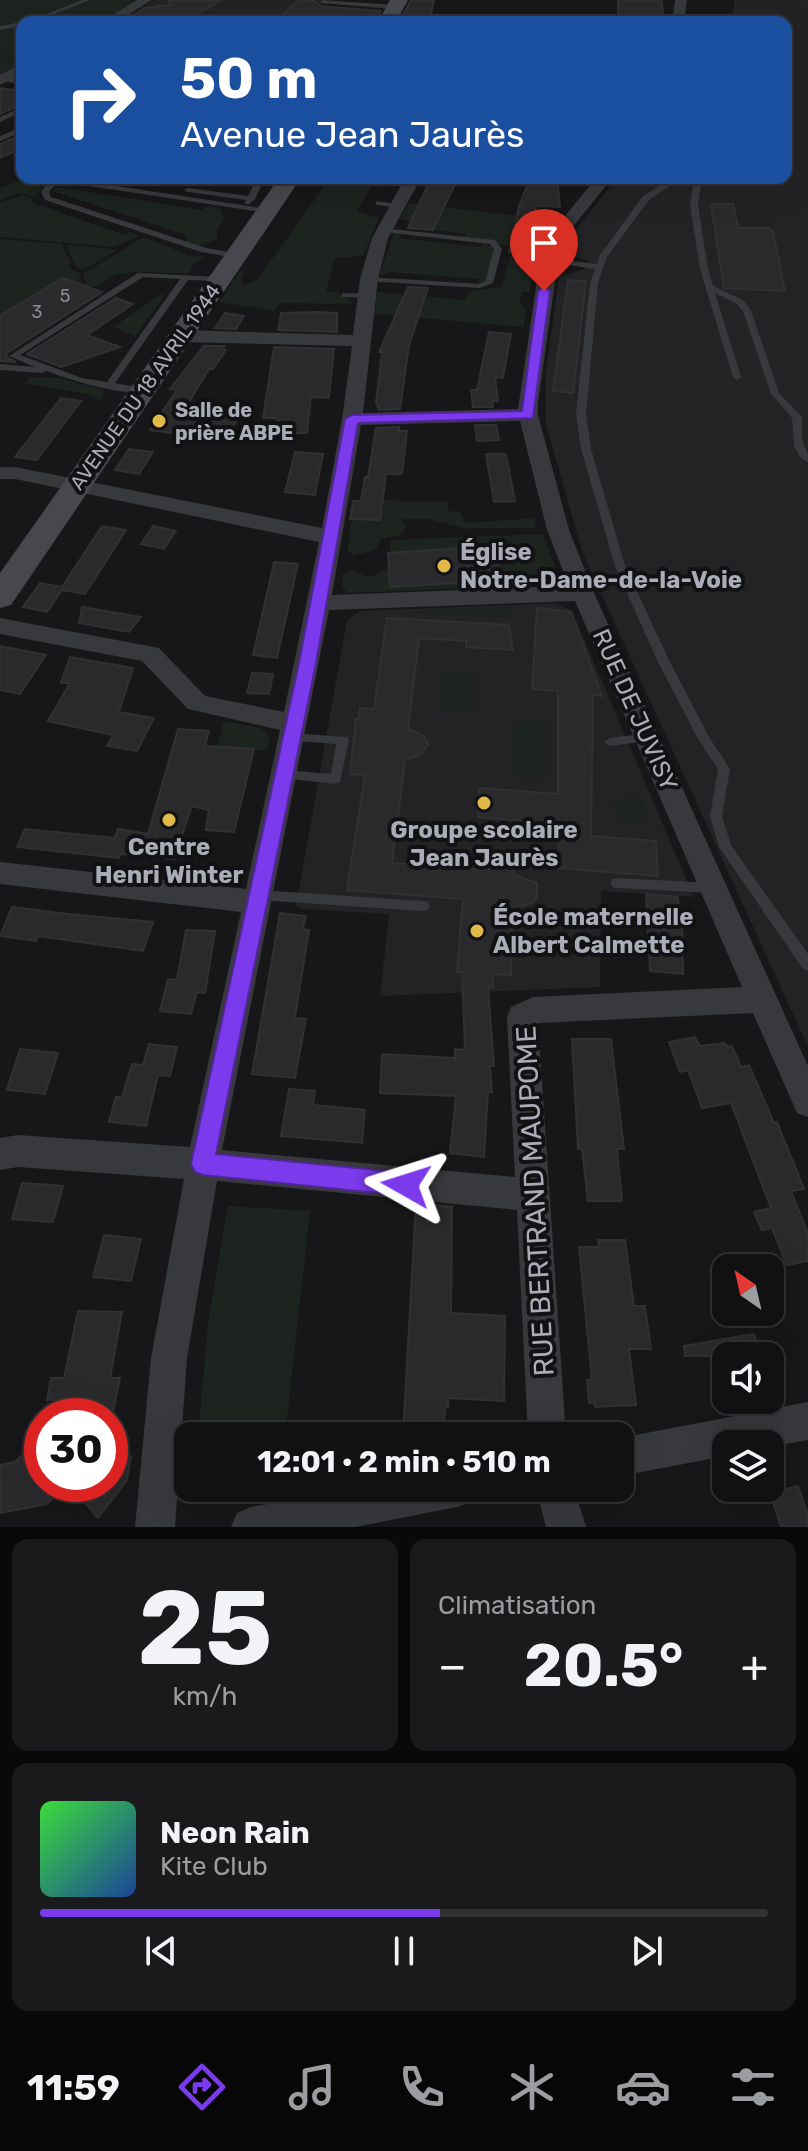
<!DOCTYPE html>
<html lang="fr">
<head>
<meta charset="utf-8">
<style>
  body { margin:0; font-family:Rubik,sans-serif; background:#1a1a1c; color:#f1f3f6; height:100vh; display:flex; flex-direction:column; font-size:30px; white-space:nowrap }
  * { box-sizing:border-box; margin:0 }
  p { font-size:26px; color:#9c9da0 }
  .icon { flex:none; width:44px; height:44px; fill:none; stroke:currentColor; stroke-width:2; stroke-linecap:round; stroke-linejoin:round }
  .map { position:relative; height:1527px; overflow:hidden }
  .sheet { display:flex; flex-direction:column; gap:12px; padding:12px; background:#09090a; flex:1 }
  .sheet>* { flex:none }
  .guide { position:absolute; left:16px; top:16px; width:776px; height:168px; border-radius:16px; box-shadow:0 8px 32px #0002,0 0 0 2px #303133; background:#1a4fa0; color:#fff; overflow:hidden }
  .needle { width:52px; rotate:326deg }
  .fabs { position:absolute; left:712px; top:1254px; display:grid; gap:16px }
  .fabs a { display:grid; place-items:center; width:72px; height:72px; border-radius:16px; background:#111113; box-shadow:0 8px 32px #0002,0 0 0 2px #303133; font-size:40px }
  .speed { position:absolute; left:24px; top:1398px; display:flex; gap:16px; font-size:40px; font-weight:700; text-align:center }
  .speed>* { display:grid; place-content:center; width:104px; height:104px; border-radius:50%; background:#111113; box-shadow:0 8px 32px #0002,0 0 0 2px #303133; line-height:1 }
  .speed .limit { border:12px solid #d22; background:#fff; color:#111 }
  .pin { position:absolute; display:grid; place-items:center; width:68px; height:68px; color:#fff; margin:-82px -34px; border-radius:50% 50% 50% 0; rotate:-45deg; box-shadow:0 0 8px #0007 }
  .pin .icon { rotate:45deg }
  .me { position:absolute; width:88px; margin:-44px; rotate:276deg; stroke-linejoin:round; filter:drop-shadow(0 0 6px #0008) }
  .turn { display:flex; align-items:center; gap:28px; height:168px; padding:0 32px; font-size:36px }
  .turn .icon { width:104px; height:104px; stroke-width:2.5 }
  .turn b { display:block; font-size:56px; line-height:68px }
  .big { font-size:60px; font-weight:700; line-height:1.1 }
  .sheet .card { flex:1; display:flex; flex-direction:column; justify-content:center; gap:12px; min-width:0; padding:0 28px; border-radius:16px; background:#1a1a1c }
  .sheet .dial { align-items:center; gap:0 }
  .dial b { font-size:104px; line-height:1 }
  .song { display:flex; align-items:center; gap:24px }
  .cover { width:96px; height:96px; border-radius:12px; background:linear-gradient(135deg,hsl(120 70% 55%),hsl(220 70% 35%)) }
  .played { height:8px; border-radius:4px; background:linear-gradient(90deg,#7c3aed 55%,#303133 55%) }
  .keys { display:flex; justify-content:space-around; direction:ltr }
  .heat { display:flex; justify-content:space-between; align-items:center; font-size:44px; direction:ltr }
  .sheet .tiles { flex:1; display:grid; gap:12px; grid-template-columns:1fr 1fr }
  .card:last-child { grid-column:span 2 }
  .trip { position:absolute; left:174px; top:1422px; width:460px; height:80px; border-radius:16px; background:#111113; box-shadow:0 8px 32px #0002,0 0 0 2px #303133; font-weight:700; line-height:80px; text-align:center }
  .menu { display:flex; height:128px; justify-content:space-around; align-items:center; background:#070708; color:#9c9da0 }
  .menu .icon { width:56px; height:56px }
  .menu .on { color:#7c3aed }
  .menu b { font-size:36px; color:#f1f3f6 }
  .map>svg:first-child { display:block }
  .built { fill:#232325 }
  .green { fill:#1d231f }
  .building { fill:#2a2a2c; stroke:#313134; stroke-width:2 }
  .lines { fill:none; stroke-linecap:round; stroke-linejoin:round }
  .lane { fill:#38393d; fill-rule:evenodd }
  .street { fill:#38393d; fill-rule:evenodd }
  .secondary { fill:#47484d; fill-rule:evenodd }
  .route { fill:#7c3aed; stroke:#51269a; stroke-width:2 }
  .poi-dot { fill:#e0b948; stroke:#121214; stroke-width:3 }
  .labels { text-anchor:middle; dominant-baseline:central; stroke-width:8; stroke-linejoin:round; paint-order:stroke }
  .far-number-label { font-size:18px; fill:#898c94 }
  .far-street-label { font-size:20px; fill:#aaadb7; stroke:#121214 }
  .far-poi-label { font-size:20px; font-weight:bold; fill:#aaadb7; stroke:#121214; text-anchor:start }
  .poi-label { font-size:24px; font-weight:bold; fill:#aaadb7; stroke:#121214; text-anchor:start }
  .street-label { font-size:24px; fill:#aaadb7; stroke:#121214 }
  .near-street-label { font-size:28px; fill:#aaadb7; stroke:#121214 }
</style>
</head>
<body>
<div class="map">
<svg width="808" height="1527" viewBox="0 0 808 1527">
  <rect width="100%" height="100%" fill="#171719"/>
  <path class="built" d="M155,0H321V8L339,22H240L243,14L196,22H116Z
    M735,0H808V1047L583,554L546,424V372L559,277L584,269L589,261L565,253L576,229L617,178H786V22H730Z
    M556,603L572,611L694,897L601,891L600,987L380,996L389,914L304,909L296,906L347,620L360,611Z"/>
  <path class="green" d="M0,0H141L101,22H22V65L0,77Z
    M27,178H51L36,185L43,188L33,197L18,193L0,201V188Z
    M330,178H402L397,186L371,187L356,212L379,218L363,256L335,258L326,291L338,292L351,300L352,304L280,303L274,311L219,302L240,271H244L241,280L243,286L257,280Z
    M58,187L202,210L208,206L220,208L224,219L217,230V239L199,246L186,242V235L52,191Z
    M23,195L33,199L31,202L124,235L130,232L139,236L115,247L0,237V203Z
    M409,203L555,220L539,249L529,292H522L519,304L526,309L524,327L375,314L377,292L465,300L468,291L502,287L513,247L466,237V234L410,227L412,221L400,219Z
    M394,232L401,233L400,238L480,247L482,243L495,247L485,283L475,285L480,279L390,272L379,277Z
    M144,237L191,256L205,257L194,263L189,274C166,273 142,270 119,274C106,277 100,290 86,286L83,274Z
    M0,239L62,244L71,263L69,268L79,273L83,285L0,342Z
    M66,246L68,245L117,250L83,270L76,267Z
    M162,294L165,295L135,336L113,327Z
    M30,377L58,378L104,390L103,399L93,400L95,397L89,394L24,383Z
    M376,500L448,502V511L459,512L466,523L534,518L536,528H463L428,519H402L406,528L400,536L382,538L375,550L352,556V552H347L352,519L373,520Z
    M543,534L559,579L548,585L347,593L342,586L343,576L350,570L369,577L388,569L391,540Z
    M512,607V618L409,612Z
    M443,672L474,674L473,712L438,708Z
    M223,721L261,728L270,738L267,751L218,746Z
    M514,721L546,722V778L513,777Z
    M631,796L642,800L648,810L642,822L629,824L611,812L617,800Z
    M228,1206L310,1211L285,1436H198L208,1324Z"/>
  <path class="building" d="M168,0H221L184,22H131V17L145,8L171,5Z
    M299,0H313L320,6L381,11L375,22H274Z
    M411,0H434L429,22H399Z
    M618,0H662L663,19L618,17Z
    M0,88L22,91V104L0,114Z
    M22,135V148L0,158V144Z
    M435,178H458L433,230L408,228L428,184Z
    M530,178H557L560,207L537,206L519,254L509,252L519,206Z
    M711,204H733L738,228H769L773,231L785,291L724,288Z
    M63,278L102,292L7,353L6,357L16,362L0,361V316Z
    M568,280L586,281L573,393L553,391Z
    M408,287L428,288L409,345L400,409L379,410L376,402L382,352H379Z
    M116,298L133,304L87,335L120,347L61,367L27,354Z
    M317,312L337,313V332L278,330L281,313Z
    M225,313L244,316L236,329L215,328Z
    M489,332L511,334L503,378L495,377L498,401H492L493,407H473L471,390H477Z
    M204,346H224L223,349L226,350L213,369H209L186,407L240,415L225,441L150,430L177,390L170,389Z
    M274,347L334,349L329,398L311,397L307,433H275L277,418H263Z
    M61,398L81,401L37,460L15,457Z
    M475,425H496L499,440L477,441Z
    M399,427V431H407L402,474H386L380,520L350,519L353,501H361L365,477H368L376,428Z
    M129,449L153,452L139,474L115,470Z
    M295,452L323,454L315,495L285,492Z
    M486,454H506L515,501L494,502Z
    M102,526L126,530L85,594L62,590L47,612L23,607L40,583L62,587Z
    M153,526L176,531L164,549L141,544Z
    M493,546L497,549L500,580L390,587L388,553Z
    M274,562L298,564L277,658L253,655Z
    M82,607L141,617L129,632L79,623Z
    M537,608L571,612L602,696L593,695L591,836L656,841L658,876L557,868L559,824L478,817L479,788L558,794V691L532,689Z
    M387,618L509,625L513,650L466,647V641L419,638L408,729L424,736L428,744L421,755L405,760L392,863L489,870L490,861L514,863V875L537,883V897L533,903L513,907L511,975L493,974V987H488L494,1066H490L492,1092H488L484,1157L450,1153L456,1096L380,1093L382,1054L455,1058V1049L465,1050L462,972H457L463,899L347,890L365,775L350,774L356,719H359L360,708L374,709Z
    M0,646L46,655L20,694L0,690Z
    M70,657L133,668L119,712L154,718L137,751L107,746L113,735L48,721L70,683H61Z
    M252,673L273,674L269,694L247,693Z
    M178,729L209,731L205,746L254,749L234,832L206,830L209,810L192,806L174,859L120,854L119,858L17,847L25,829L115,838L118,829L148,834Z
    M646,894L678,897L679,910H682L683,974L650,971Z
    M12,907L68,914L153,922L143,951L38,936L36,941L0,936Z
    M280,913L306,916L303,929L309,930L295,1018L306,1019L295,1078L252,1074Z
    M186,930L215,931L205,993L197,992L191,1014L160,1011L168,979L177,980Z
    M695,1037L700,1046L725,1043L728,1047L732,1046L741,1067L749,1065L774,1123L777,1122L804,1189L791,1191L808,1234V1261L787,1265L772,1228L762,1230L754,1212L771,1208L731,1103L702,1108L688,1070L680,1072L669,1042Z
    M572,1039H611L624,1149H617L622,1201H588L582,1149H578Z
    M149,1044L177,1047L170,1076L158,1075L146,1126L109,1122L116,1097H122L132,1064L143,1065Z
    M20,1049L58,1053L45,1094L7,1090Z
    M289,1089L315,1091L313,1105L365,1110L362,1143L281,1136Z
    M22,1183L63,1186L53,1222L12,1219Z
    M416,1203L452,1207L451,1313L505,1316L504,1401L448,1398V1407H445L443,1436H403Z
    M104,1235L141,1239L131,1281L93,1277Z
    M598,1240H625L634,1306H645L651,1349H629L636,1405L595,1407L594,1403H589L587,1380H592L579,1247H599Z
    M78,1311L122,1312L110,1378H120L112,1416H63L81,1399L47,1400L51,1378H64Z
    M754,1334L762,1356H685L684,1346Z
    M42,1436V1484H66L47,1504L0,1513V1465L15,1462Z
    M110,1445L131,1456L127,1480L98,1518L69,1484H110Z
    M798,1486L808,1515V1527H781L770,1493Z"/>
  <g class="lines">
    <path class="lane" d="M82,0H90L34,22H26Z
      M322,0L395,5L398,7L395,9L320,3Z
      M22,22V26L0,30V26Z
      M3,77L22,81V85L1,80V78Z
      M22,107V112L0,122V117Z
      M22,127V132L0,141V136Z
      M64,178L267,209L271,211L267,213L63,182L55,185L49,192L51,197L206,248L239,254L240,256L236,258L201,252L45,200L41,192L49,181Z
      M257,178H265L255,199L248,205L244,203L246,200L188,192L184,190L188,188L248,196Z
      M672,178H681L649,200L607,257L598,283L586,414L591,449L625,566L669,660L709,737L730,769L722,816L731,845L808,954V971L803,969L719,847L710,816L718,769L698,739L657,660L615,566L581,449L576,414L590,283L595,269L549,262L545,260L549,258L597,264L600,255L643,196Z
      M694,178H702L698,205L708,269L713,286L743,300L751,311L779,393L802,417V440L808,454V462L800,457L794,446L792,418L771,394L743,311L737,304L715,293L741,377L737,380L733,377L700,269L690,205Z
      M376,201L397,204L401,206L397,208L379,205H376Z
      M381,228L495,240L502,249L493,283L480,288L366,281V277H369L479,284L485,282L494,249L490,244L384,232L380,230Z
      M138,273L220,277L224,279L220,281L188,280L115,383L146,389V393C116,394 74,381 46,371L42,373L0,370V364L35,367L9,356ZM143,277L180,279L107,382L82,378L20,355Z
      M342,293L367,294L371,296L367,298L345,297H342Z
      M290,733L347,737L349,740L340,782L336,784L279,778L277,775L279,772L283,770L331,774L336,744L286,740L284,737Z
      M648,733L654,737L648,741L610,746L604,742L610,738Z
      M617,878L713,883L718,884L720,888L718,892L713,893L617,888L612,887L611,883L612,879Z
      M259,890L423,901L428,902L430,906L428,910L423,911L259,900L254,899L252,895L254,891Z"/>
    <path class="street" d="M137,0H152L116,22H101Z
      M675,0H687L684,22H672Z
      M22,64V74L0,85V75Z
      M405,178H421L388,238L378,279L363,413L518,409L540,260L553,231L596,178H612L569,232L558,260L538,403V415L569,530L594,593L808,1066V1117L797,1113L753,1013L538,1023L566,1436H528L517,1210L217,1181L187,1358L175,1527H135L151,1358L184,1179L18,1167L0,1170V1138L18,1135L190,1147L241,912L0,884V862L246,889L280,730L188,709L142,661L0,634V618L159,648L205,696L284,712L319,542L15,479H0V467H15L322,528L342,419L352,346L180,342L171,336L180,330L353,335L360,279L372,238ZM520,421L547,530L569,586L332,595L361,425ZM575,601L742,987L533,997L511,1007L507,1017L515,1177L222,1150L329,610Z
      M808,1402V1440L770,1447V1444H726V1456L620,1476V1438Z
      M353,1488H476L471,1502L457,1507L355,1527H231L237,1513L251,1507Z
      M536,1488H574L586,1527H546Z"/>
    <path class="secondary" d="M390,0H408L396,22H378Z
      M279,178H301L11,605L0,608V573Z"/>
  </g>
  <path class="route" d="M544,287L550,291L533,418L358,423L316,663L216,1154L406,1173L414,1177L418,1185L414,1193L406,1196L203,1175L195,1172L191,1164L299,663L345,419L352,415L522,411L538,291Z"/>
  <g class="poi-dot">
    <circle cx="159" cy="421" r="8"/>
    <circle cx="444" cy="566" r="8"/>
    <circle cx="484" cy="803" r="8"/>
    <circle cx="169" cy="820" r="8"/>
    <circle cx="477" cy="931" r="8"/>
  </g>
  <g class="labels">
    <g class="far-number-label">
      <text x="65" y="296">5</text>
      <text x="37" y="312">3</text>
    </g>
    <g class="far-street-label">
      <text transform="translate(145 387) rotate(-55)">AVENUE DU 18 AVRIL 1944</text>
    </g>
    <g class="far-poi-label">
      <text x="175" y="410">Salle de<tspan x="175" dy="23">prière ABPE</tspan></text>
    </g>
    <g class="poi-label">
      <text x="460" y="552">Église<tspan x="460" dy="28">Notre-Dame-de-la-Voie</tspan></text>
      <text x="484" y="830" text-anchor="middle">Groupe scolaire<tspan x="484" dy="28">Jean Jaurès</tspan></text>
      <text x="169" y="847" text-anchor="middle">Centre<tspan x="169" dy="28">Henri Winter</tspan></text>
      <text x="493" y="917">École maternelle<tspan x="493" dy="28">Albert Calmette</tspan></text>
    </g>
    <g class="street-label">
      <text transform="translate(635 710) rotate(66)">RUE DE JUVISY</text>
    </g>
    <g class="near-street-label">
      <text transform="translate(535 1201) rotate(-93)">RUE BERTRAND MAUPOME</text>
    </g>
  </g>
</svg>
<div class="fabs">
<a><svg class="needle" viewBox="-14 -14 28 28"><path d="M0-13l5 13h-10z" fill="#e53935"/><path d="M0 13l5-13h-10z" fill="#9c9da0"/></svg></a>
<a><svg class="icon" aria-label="sound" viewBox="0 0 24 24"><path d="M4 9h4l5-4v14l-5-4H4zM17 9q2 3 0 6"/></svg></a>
<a><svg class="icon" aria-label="layers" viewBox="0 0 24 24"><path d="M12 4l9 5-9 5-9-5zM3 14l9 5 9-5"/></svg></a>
</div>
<div class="speed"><div class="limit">30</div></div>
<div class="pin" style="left:544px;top:291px;background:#d93025"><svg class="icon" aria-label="arrive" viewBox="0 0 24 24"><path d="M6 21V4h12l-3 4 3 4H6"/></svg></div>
<svg class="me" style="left:406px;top:1185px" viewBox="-20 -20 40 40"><path d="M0-17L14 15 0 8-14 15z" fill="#7c3aed" stroke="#fff" stroke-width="4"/></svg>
<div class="trip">12:01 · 2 min · 510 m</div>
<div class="guide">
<div class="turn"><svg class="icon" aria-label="right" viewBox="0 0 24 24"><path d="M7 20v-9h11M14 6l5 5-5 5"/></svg><div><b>50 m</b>Avenue Jean Jaurès</div></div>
</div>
</div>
<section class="sheet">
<div class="tiles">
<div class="card dial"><b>25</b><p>km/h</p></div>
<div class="card"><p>Climatisation</p>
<div class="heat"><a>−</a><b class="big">20.5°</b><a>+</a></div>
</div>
<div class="card">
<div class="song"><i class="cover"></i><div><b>Neon Rain</b><p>Kite Club</p></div></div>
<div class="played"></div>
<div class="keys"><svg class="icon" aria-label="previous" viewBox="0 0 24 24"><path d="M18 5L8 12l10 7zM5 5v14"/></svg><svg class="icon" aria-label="pause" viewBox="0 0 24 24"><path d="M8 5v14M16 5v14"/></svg><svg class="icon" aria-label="next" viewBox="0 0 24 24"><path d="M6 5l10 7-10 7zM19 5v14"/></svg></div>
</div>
</div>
</section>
<nav class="menu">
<b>11:59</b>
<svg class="icon on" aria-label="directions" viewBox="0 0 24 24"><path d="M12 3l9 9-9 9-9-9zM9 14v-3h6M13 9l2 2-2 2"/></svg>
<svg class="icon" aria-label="music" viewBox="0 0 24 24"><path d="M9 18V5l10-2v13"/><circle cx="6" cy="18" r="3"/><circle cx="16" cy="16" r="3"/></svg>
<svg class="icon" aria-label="phone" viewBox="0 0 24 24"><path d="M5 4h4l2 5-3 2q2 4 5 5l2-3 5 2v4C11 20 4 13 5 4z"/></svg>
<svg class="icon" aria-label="climate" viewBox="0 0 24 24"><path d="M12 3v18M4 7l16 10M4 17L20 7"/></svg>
<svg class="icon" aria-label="car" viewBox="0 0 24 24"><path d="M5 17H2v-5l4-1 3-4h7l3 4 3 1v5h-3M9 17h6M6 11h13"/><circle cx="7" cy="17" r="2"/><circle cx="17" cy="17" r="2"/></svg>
<svg class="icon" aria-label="filters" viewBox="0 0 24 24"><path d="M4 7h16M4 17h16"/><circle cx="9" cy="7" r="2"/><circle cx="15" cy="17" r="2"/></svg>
</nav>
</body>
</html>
